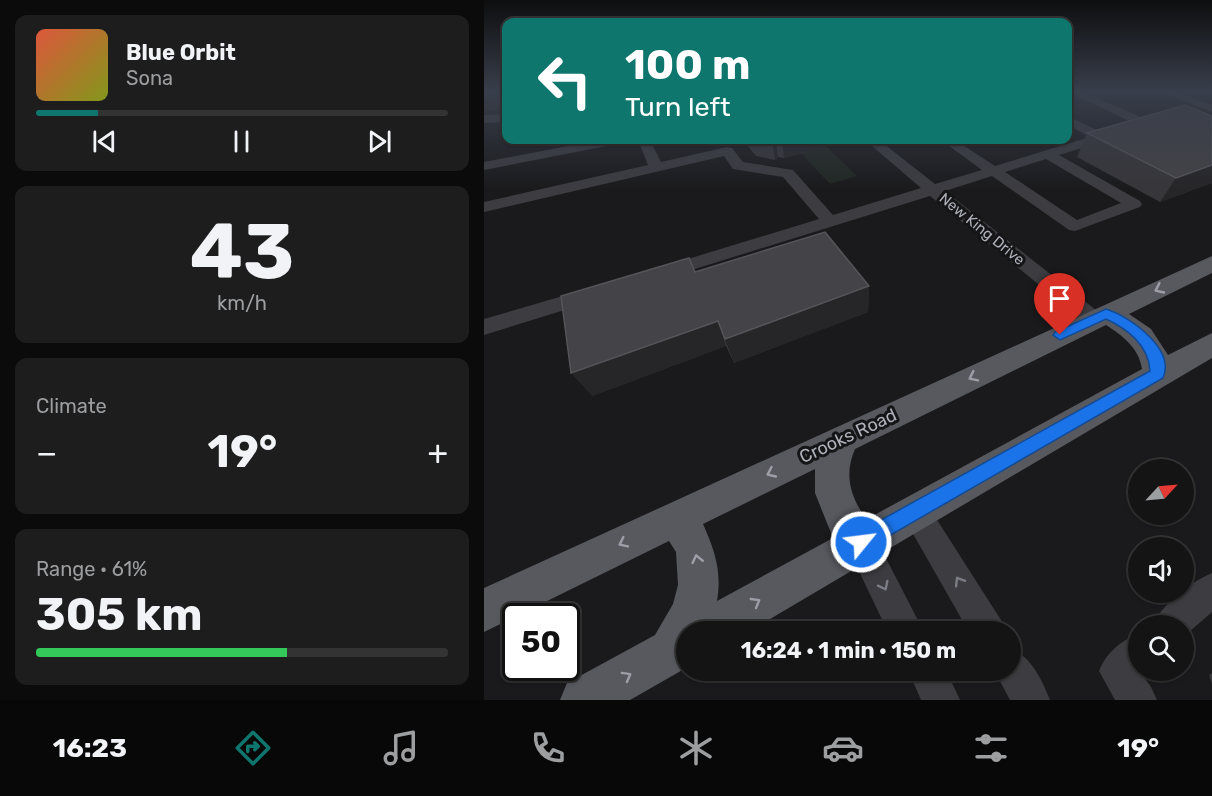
<!DOCTYPE html>
<html lang="en">
<head>
<meta charset="utf-8">
<style>
  body { margin:0; font-family:Rubik,sans-serif; background:#1d1d1e; color:#f1f3f6; height:100vh; display:flex; flex-direction:column; font-size:22px; white-space:nowrap }
  * { box-sizing:border-box; margin:0 }
  p { font-size:20px; color:#9d9ea0 }
  .icon { flex:none; width:33px; height:33px; fill:none; stroke:currentColor; stroke-width:2; stroke-linecap:round; stroke-linejoin:round }
  .map { position:relative; flex:1; overflow:hidden }
  .sheet { display:flex; flex-direction:column; gap:15px; padding:15px; background:#0b0b0c; width:484px }
  .sheet>* { flex:none }
  .hud { position:absolute; left:18px; top:18px; width:570px; height:126px; border-radius:12px; box-shadow:0 2px 4px #0004,0 0 0 2px #333334; background:#0f766e; color:#fff; overflow:hidden }
  .needle { width:39px; rotate:64deg }
  .tools { position:absolute; left:644px; top:459px; display:grid; gap:12px }
  .tools a { display:grid; place-items:center; width:66px; height:66px; border-radius:50%; background:#141415; box-shadow:0 2px 4px #0004,0 0 0 2px #333334; font-size:30px }
  .speed { position:absolute; left:18px; top:603px; display:flex; gap:12px; font-size:30px; font-weight:700; text-align:center }
  .speed>* { display:grid; place-content:center; width:78px; height:78px; border-radius:50%; background:#141415; box-shadow:0 2px 4px #0004,0 0 0 2px #333334; line-height:1 }
  .speed .limit { border:3px solid #111; border-radius:9px; background:#fff; color:#111 }
  .pin { position:absolute; display:grid; place-items:center; width:51px; height:51px; color:#fff; margin:-62px -26px; border-radius:50% 50% 50% 0; rotate:-45deg; box-shadow:0 0 6px #0007 }
  .pin .icon { rotate:45deg }
  .me { position:absolute; width:66px; margin:-33px; rotate:61deg; stroke-linejoin:round; filter:drop-shadow(0 0 4px #0008) }
  .turn { display:flex; align-items:center; gap:21px; height:126px; padding:0 24px; font-size:27px }
  .turn .icon { width:78px; height:78px; stroke-width:2.5 }
  .turn b { display:block; font-size:42px; line-height:51px }
  .big { font-size:45px; font-weight:700; line-height:1.1 }
  .sheet .widget { flex:1; display:flex; flex-direction:column; justify-content:center; gap:9px; min-width:0; padding:0 21px; border-radius:12px; background:#1d1d1e }
  .sheet .dial { align-items:center; gap:0 }
  .dial b { font-size:78px; line-height:1 }
  .song { display:flex; align-items:center; gap:18px }
  .cover { width:72px; height:72px; border-radius:9px; background:linear-gradient(135deg,hsl(10 70% 55%),hsl(70 70% 35%)) }
  .played { height:6px; border-radius:3px; background:linear-gradient(90deg,#0f766e 15%,#333334 15%) }
  .keys { display:flex; justify-content:space-around; direction:ltr }
  .heat { display:flex; justify-content:space-between; align-items:center; font-size:33px; direction:ltr }
  .charge { height:9px; border-radius:4px; background:linear-gradient(90deg,#34c759 61%,#333334 0) }
  .trip { position:absolute; left:192px; top:621px; width:345px; height:60px; border-radius:30px; background:#141415; box-shadow:0 2px 4px #0004,0 0 0 2px #333334; font-weight:700; line-height:60px; text-align:center }
  .tabs { display:flex; height:96px; justify-content:space-around; align-items:center; background:#080808; color:#9d9ea0 }
  .tabs .icon { width:42px; height:42px }
  .tabs .current { color:#0f766e }
  .tabs b { font-size:27px; color:#f1f3f6 }
  main { display:flex; flex:1; min-height:0 }
  .map>svg:first-child { display:block }
  .green { fill:#212722 }
  .lines { fill:none; stroke-linecap:round; stroke-linejoin:round }
  .minor { fill:#3c3c41; fill-rule:evenodd }
  .major { fill:#58595f; fill-rule:evenodd }
  .wall { fill:#37363a }
  .shaded-wall { fill:#262528 }
  .building { fill:#444347; stroke:#545559; stroke-width:1.5 }
  .oneway { stroke:#9d9fa8 }
  .oneway2 { stroke:#7b7c84 }
  .route { fill:#1a73e8; stroke:#114b97; stroke-width:1.5 }
  .labels { text-anchor:middle; dominant-baseline:central; stroke-width:6; stroke-linejoin:round; paint-order:stroke }
  .far-street-label { font-size:15px; fill:#aeb1ba; stroke:#151517 }
  .street-label { font-size:18px; fill:#aeb1ba; stroke:#151517 }
</style>
</head>
<body>
<main>
<section class="sheet">
<div class="widget">
<div class="song"><i class="cover"></i><div><b>Blue Orbit</b><p>Sona</p></div></div>
<div class="played"></div>
<div class="keys"><svg class="icon" aria-label="previous" viewBox="0 0 24 24"><path d="M18 5L8 12l10 7zM5 5v14"/></svg><svg class="icon" aria-label="pause" viewBox="0 0 24 24"><path d="M8 5v14M16 5v14"/></svg><svg class="icon" aria-label="next" viewBox="0 0 24 24"><path d="M6 5l10 7-10 7zM19 5v14"/></svg></div>
</div>
<div class="widget dial"><b>43</b><p>km/h</p></div>
<div class="widget"><p>Climate</p>
<div class="heat"><a>−</a><b class="big">19°</b><a>+</a></div>
</div>
<div class="widget"><p>Range · 61%</p><b class="big">305 km</b><div class="charge"></div></div>
</section>
<div class="map">
<svg width="728" height="700" viewBox="0 0 728 700">
  <rect width="100%" height="100%" fill="#1a1a1c"/>
  <path class="green" d="M343,147L373,176L346,184L317,153Z"/>
  <g class="lines">
    <path class="minor" d="M585,92H600L659,118L663,123L660,129L575,155L656,201L658,204L656,207L591,231L585,230L508,176L461,191L617,314L621,319L617,324L610,327L603,324L446,196L185,277L178,279L171,277L168,273L171,269L335,219L299,177L249,169L240,156L0,212V202L164,165L154,140H166L177,162L243,147L248,148L259,162L309,170L349,215L437,188L381,140H395L451,184L498,170L457,140H471L511,166L606,137L584,125V116L619,133L651,124ZM562,159L637,203L593,220L521,172Z
      M676,92H693L728,105V112Z
      M22,114V122L0,123V115Z
      M115,140H140L133,144L0,170V162Z
      M106,288L113,290L116,295L113,300L0,335V319Z
      M431,496L441,501L517,620L522,632H485L416,511L421,501Z
      M377,526L388,531L440,632H404L361,542L366,531Z
      M728,573V612L699,637V626H668C676,606 708,581 728,573Z
      M654,634V670H660L657,673L667,687L673,700H631L615,671C622,653 636,641 654,634Z
      M526,648C547,656 558,680 566,700H526L510,670H526Z
      M424,670H462L476,700H437Z"/>
    <path class="major" d="M728,256V273L645,314L667,329L684,355L728,333V358L264,632H202V668L146,700H76L83,683L171,635L189,604L194,585L192,552L185,541L0,632V588ZM622,325C639,336 655,348 658,369L383,519L381,517C366,496 360,474 371,449ZM331,469V493L349,538L233,601C238,572 231,551 219,524Z"/>
  </g>
  <path class="wall" d="M603,133L728,183L676,202L593,157Z
    M259,140H343V147L300,158L294,157L291,160L272,156Z
    M211,272L385,286L384,312L250,363L242,346L108,396Z
    M728,673V684L725,675Z"/>
  <path class="shaded-wall" d="M0,92H22V108L0,112Z
    M290,140H292L294,157L291,160L288,141Z
    M298,140H343V147L300,158Z
    M728,165V183L676,202L692,178Z
    M385,286L384,312L250,363L241,339Z
    M234,321L242,346L108,396L87,373Z"/>
  <path class="building" d="M701,105L728,116V165L692,178L603,133Z
    M277,140H290L288,141Z
    M341,232L385,286L241,339L234,321L87,373L77,296L205,258L211,272Z"/>
  <defs><path id="oneway-chevron" d="M-2-3.5L2.5 0L-2 3.5" fill="none" stroke-width="1.6" stroke-linecap="round" stroke-linejoin="round" transform="scale(1.5)"/></defs>
  <g class="oneway">
    <use href="#oneway-chevron" transform="translate(675 289) rotate(155)"/>
    <use href="#oneway-chevron" transform="translate(489 377) rotate(154)"/>
    <use href="#oneway-chevron" transform="translate(287 473) rotate(155)"/>
    <use href="#oneway-chevron" transform="translate(139 543) rotate(154)"/>
    <use href="#oneway-chevron" transform="translate(213 559) rotate(-103)"/>
    <use href="#oneway-chevron" transform="translate(272 602) rotate(-30)"/>
    <use href="#oneway-chevron" transform="translate(143 676) rotate(-29)"/>
  </g>
  <g class="oneway2">
    <use href="#oneway-chevron" transform="translate(475 581) rotate(-121)"/>
    <use href="#oneway-chevron" transform="translate(400 586) rotate(63)"/>
  </g>
  <linearGradient id="sky" x2="0" y2="1"><stop stop-color="#0e0e0f"/><stop offset="0.48" stop-color="#383e4b"/><stop offset="1" stop-color="#383e4b" stop-opacity="0"/></linearGradient>
  <rect width="728" height="190" fill="url(#sky)"/>
  <path class="route" d="M622,309C645,316 692,349 679,378L384,548L377,551L370,548L368,542L370,535L666,371C665,346 644,329 622,319L576,340L569,335L571,332Z"/>
  <g class="labels">
    <g class="far-street-label">
      <text transform="translate(498 229) rotate(39)">New King Drive</text>
    </g>
    <g class="street-label">
      <text transform="translate(364 436) rotate(-25)">Crooks Road</text>
    </g>
  </g>
</svg>
<div class="tools">
<a><svg class="needle" viewBox="-14 -14 28 28"><path d="M0-13l5 13h-10z" fill="#e53935"/><path d="M0 13l5-13h-10z" fill="#9d9ea0"/></svg></a>
<a><svg class="icon" aria-label="sound" viewBox="0 0 24 24"><path d="M4 9h4l5-4v14l-5-4H4zM17 9q2 3 0 6"/></svg></a>
<a><svg class="icon" aria-label="search" viewBox="0 0 24 24"><circle cx="10" cy="10" r="6"/><path d="M15 15l6 6"/></svg></a>
</div>
<div class="speed"><div class="limit">50</div></div>
<div class="pin" style="left:576px;top:335px;background:#d93025"><svg class="icon" aria-label="arrive" viewBox="0 0 24 24"><path d="M6 21V4h12l-3 4 3 4H6"/></svg></div>
<svg class="me" style="left:377px;top:542px" viewBox="-20 -20 40 40"><circle r="17" fill="#1a73e8" stroke="#fff" stroke-width="3"/><path d="M0-11L8 9 0 5-8 9z" fill="#fff"/></svg>
<div class="trip">16:24 · 1 min · 150 m</div>
<div class="hud">
<div class="turn"><svg class="icon" aria-label="left" viewBox="0 0 24 24"><path d="M17 20v-9H6M10 6l-5 5 5 5"/></svg><div><b>100 m</b>Turn left</div></div>
</div>
</div>
</main>
<nav class="tabs">
<b>16:23</b>
<svg class="icon current" aria-label="directions" viewBox="0 0 24 24"><path d="M12 3l9 9-9 9-9-9zM9 14v-3h6M13 9l2 2-2 2"/></svg>
<svg class="icon" aria-label="music" viewBox="0 0 24 24"><path d="M9 18V5l10-2v13"/><circle cx="6" cy="18" r="3"/><circle cx="16" cy="16" r="3"/></svg>
<svg class="icon" aria-label="phone" viewBox="0 0 24 24"><path d="M5 4h4l2 5-3 2q2 4 5 5l2-3 5 2v4C11 20 4 13 5 4z"/></svg>
<svg class="icon" aria-label="climate" viewBox="0 0 24 24"><path d="M12 3v18M4 7l16 10M4 17L20 7"/></svg>
<svg class="icon" aria-label="car" viewBox="0 0 24 24"><path d="M5 17H2v-5l4-1 3-4h7l3 4 3 1v5h-3M9 17h6M6 11h13"/><circle cx="7" cy="17" r="2"/><circle cx="17" cy="17" r="2"/></svg>
<svg class="icon" aria-label="filters" viewBox="0 0 24 24"><path d="M4 7h16M4 17h16"/><circle cx="9" cy="7" r="2"/><circle cx="15" cy="17" r="2"/></svg>
<b>19°</b>
</nav>
</body>
</html>
